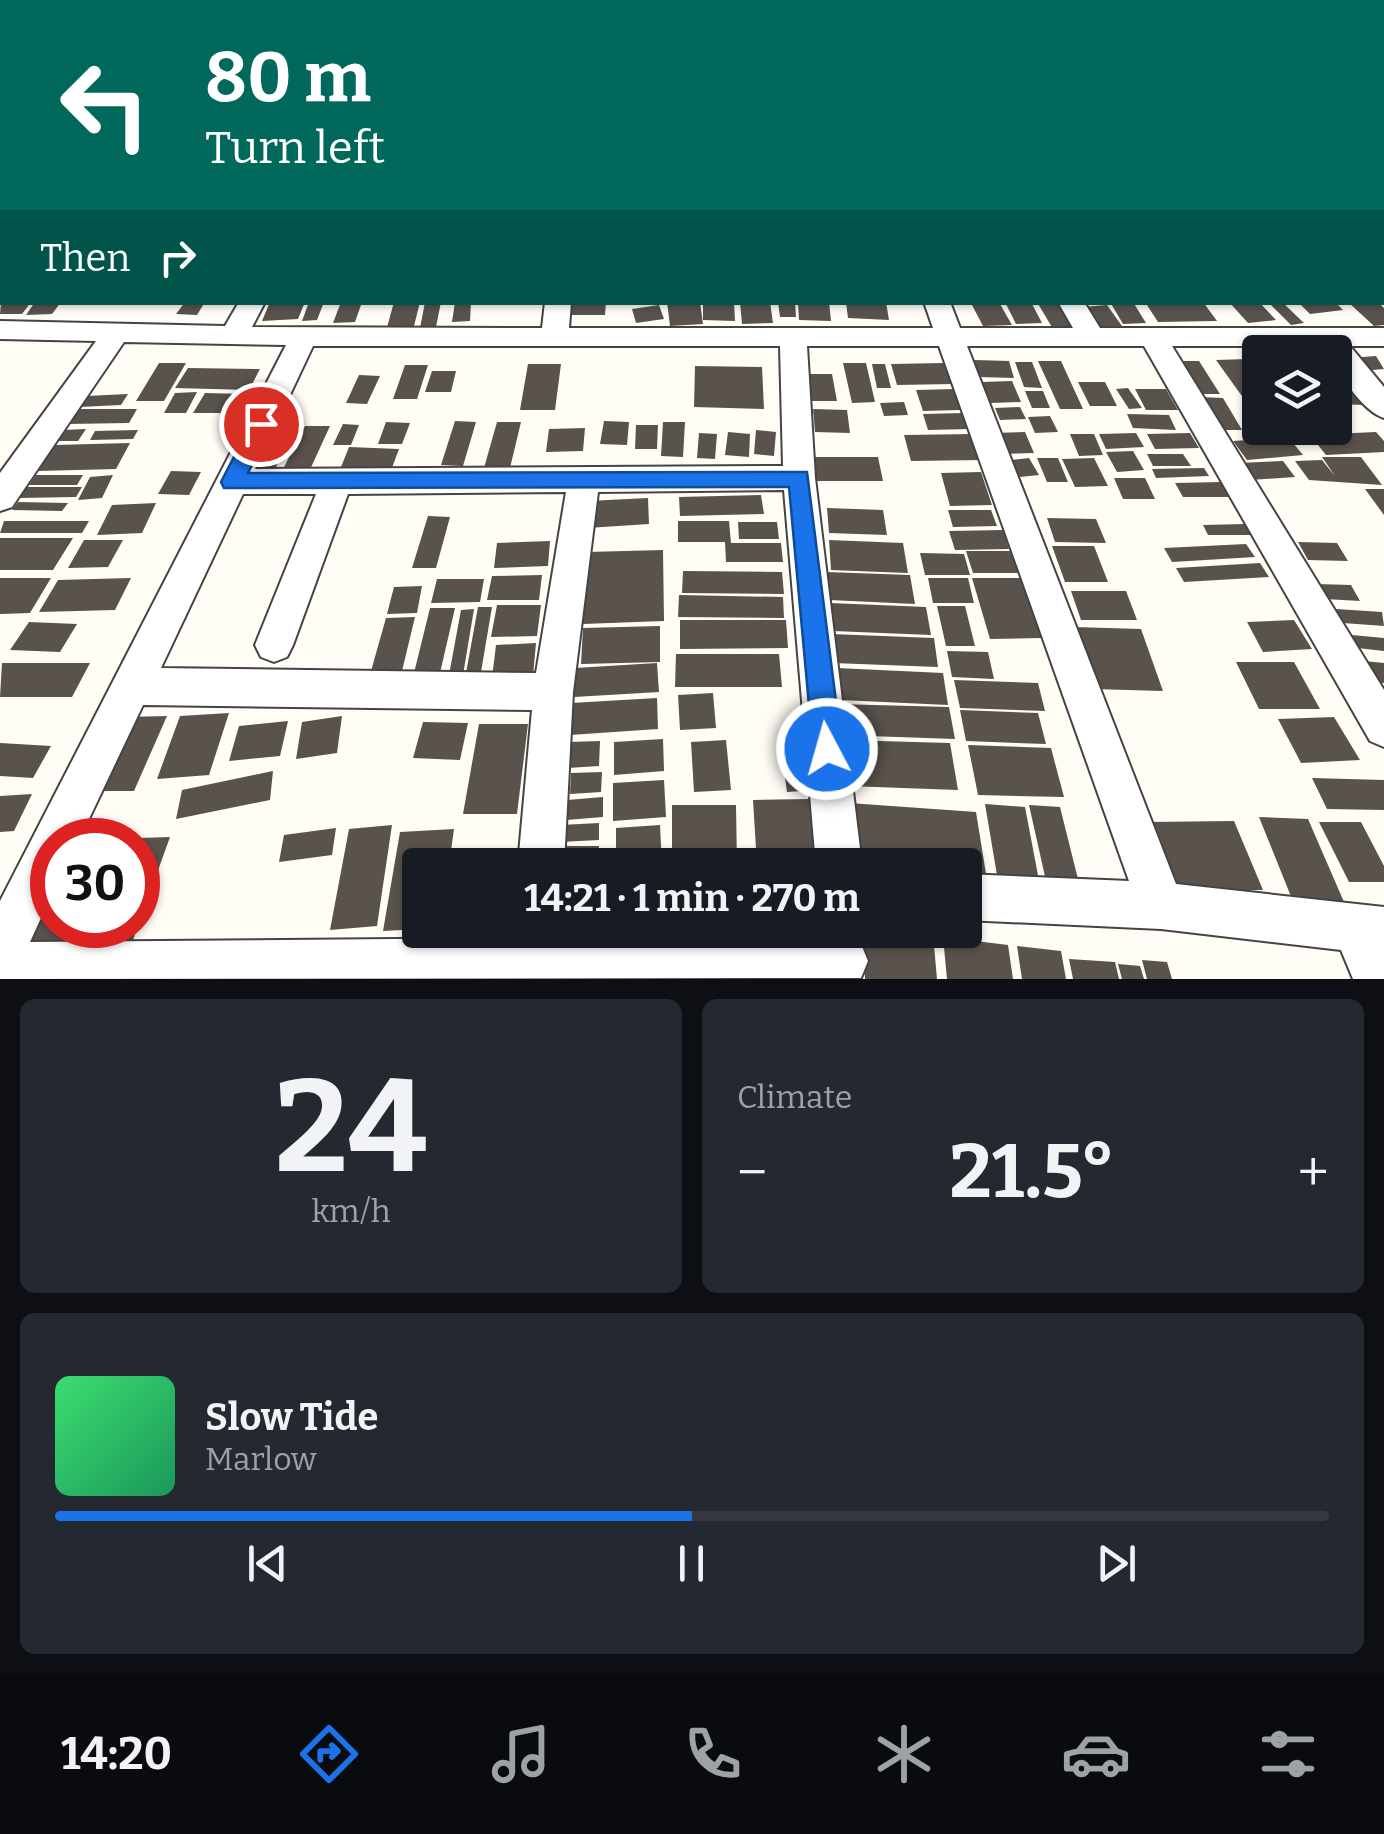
<!DOCTYPE html>
<html lang="en">
<head>
<meta charset="utf-8">
<style>
  body { margin:0; font-family:Bitter,serif; background:#242831; color:#f1f3f6; height:100vh; display:flex; flex-direction:column; font-size:38px; white-space:nowrap }
  * { box-sizing:border-box; margin:0 }
  p { font-size:32px; color:#9ea1a6 }
  .icon { flex:none; width:55px; height:55px; fill:none; stroke:currentColor; stroke-width:2; stroke-linecap:round; stroke-linejoin:round }
  .map { position:relative; height:979px; overflow:hidden }
  .panel { display:flex; flex-direction:column; gap:20px; padding:20px; background:#0d0f14; flex:1 }
  .panel>* { flex:none }
  .hud { position:absolute; left:0px; top:0px; width:1385px; height:305px; box-shadow:0 2px 8px #0004; background:#00695c; color:#fff; overflow:hidden }
  .controls { position:absolute; left:1242px; top:335px; display:grid; gap:20px }
  .controls a { display:grid; place-items:center; width:110px; height:110px; border-radius:10px; background:#171b24; box-shadow:0 2px 8px #0004; font-size:50px }
  .speed { position:absolute; left:30px; top:818px; display:flex; gap:20px; font-size:50px; font-weight:700; text-align:center }
  .speed>* { display:grid; place-content:center; width:130px; height:130px; border-radius:50%; background:#171b24; box-shadow:0 2px 8px #0004; line-height:1 }
  .speed .limit { border:15px solid #d22; background:#fff; color:#111 }
  .pin { position:absolute; display:grid; place-items:center; width:85px; height:85px; color:#fff; margin:-42px; border:5px solid #fff; border-radius:50%; box-shadow:0 2px 10px #0007 }
  .me { position:absolute; width:110px; margin:-55px; rotate:354deg; stroke-linejoin:round; filter:drop-shadow(0 0 8px #0008) }
  .turn { display:flex; align-items:center; gap:35px; height:210px; padding:0 40px; font-size:45px }
  .turn .icon { width:130px; height:130px; stroke-width:2.5 }
  .turn b { display:block; font-size:70px; line-height:85px }
  .then { display:flex; align-items:center; height:95px; padding:0 40px; background:#0003; gap:20px; font-size:38px }
  .big { font-size:75px; font-weight:700; line-height:1.1 }
  .panel .card { flex:1; display:flex; flex-direction:column; justify-content:center; gap:15px; min-width:0; padding:0 35px; border-radius:15px; background:#242831 }
  .panel .dial { align-items:center; gap:0 }
  .dial b { font-size:130px; line-height:1 }
  .song { display:flex; align-items:center; gap:30px }
  .cover { width:120px; height:120px; border-radius:15px; background:linear-gradient(135deg,hsl(140 70% 55%),hsl(150 70% 35%)) }
  .played { height:10px; border-radius:5px; background:linear-gradient(90deg,#1a73e8 50%,#363941 50%) }
  .keys { display:flex; justify-content:space-around; direction:ltr }
  .heat { display:flex; justify-content:space-between; align-items:center; font-size:55px; direction:ltr }
  .panel .tiles { flex:1; display:grid; gap:20px; grid-template-columns:1fr 1fr }
  .card:last-child { grid-column:span 2 }
  .trip { position:absolute; left:402px; top:848px; width:580px; height:100px; border-radius:10px; background:#171b24; box-shadow:0 2px 8px #0004; font-weight:700; line-height:100px; text-align:center }
  .dock { display:flex; height:160px; justify-content:space-around; align-items:center; background:#090b0e; color:#9ea1a6 }
  .dock .icon { width:70px; height:70px }
  .dock .on { color:#1a73e8 }
  .dock b { font-size:45px; color:#f1f3f6 }
  .map>svg:first-child { display:block }
  .building { fill:#5a524d }
  .lines { fill:none; stroke-linecap:round; stroke-linejoin:round }
  .minor-casing { stroke:#444; stroke-width:4 }
  .major-casing { stroke:#222; stroke-width:4 }
  .minor { fill:#fff; fill-rule:evenodd }
  .major { fill:#f9d66b; fill-rule:evenodd }
  .route { fill:#1a73e8; stroke:#114b97; stroke-width:2.5 }
</style>
</head>
<body>
<div class="map">
<svg width="1384" height="979" viewBox="0 0 1384 979">
  <rect width="100%" height="100%" fill="#fffdf5"/>
  <path class="building" d="M31,302L22,314H0L1,302Z
    M35,302H61L52,314L26,315Z
    M185,302H205L197,315L176,314Z
    M270,302H305L298,319L262,321Z
    M309,302H324L317,320L302,321Z
    M341,302H362L355,322L333,323Z
    M394,302H420L413,330L386,331Z
    M425,302H441L436,327L420,328Z
    M455,302H471L470,321L452,322Z
    M572,302H606L605,315H570Z
    M667,302H700L703,324L670,326Z
    M703,302H734L735,321L703,320Z
    M740,302H770L773,323L742,324Z
    M778,302H795L796,317H780Z
    M798,302H829L831,321L799,320Z
    M846,302H886L889,320L848,318Z
    M1005,302H1031L1042,323L1016,324Z
    M1037,302H1064L1080,327L1053,329Z
    M1110,302H1133L1146,323L1123,324Z
    M1145,302H1203L1217,321L1158,322Z
    M1229,302H1259L1276,320L1248,323Z
    M1268,302H1282L1304,323L1291,325Z
    M1298,302H1335L1343,310L1310,314Z
    M1348,302H1378L1384,308V325L1374,326Z
    M1000,304L1012,325L983,326L972,305Z
    M659,305L664,319L636,323L632,309Z
    M1107,305L1122,326L1097,328L1083,307Z
    M1376,356L1384,369L1361,371L1349,358Z
    M1247,359L1260,377V399H1244L1216,360Z
    M974,360L1009,361L1014,378L979,377Z
    M1038,361H1061L1083,409H1060Z
    M1177,361H1199L1220,394H1197Z
    M1015,362H1032L1042,388L1024,387Z
    M159,363H186L164,401H136Z
    M843,363H866L875,402L852,403Z
    M944,363L952,384L897,385L891,364Z
    M528,364H561L555,410H520Z
    M872,364H885L891,388H877Z
    M405,365H428L417,399H393Z
    M695,366L762,367L764,409L694,407Z
    M188,368L260,369L249,390L175,388Z
    M432,371H456L451,392H425Z
    M808,374H832L837,401H812Z
    M359,375L380,376L367,404L346,403Z
    M1012,381L1021,402L991,403L982,382Z
    M1335,381H1347L1364,405L1335,404Z
    M1078,382H1105L1117,406H1090Z
    M1128,388L1142,408L1129,409L1116,389Z
    M954,389L961,410L923,411L916,390Z
    M1135,389H1166L1178,410H1146Z
    M1025,391H1043L1050,408H1032Z
    M197,392L186,413H164L175,393Z
    M205,393L246,394L236,413H193Z
    M128,394L121,405L79,407L86,396Z
    M1200,397L1223,398L1242,430H1219Z
    M904,402L908,415L884,416L880,403Z
    M1020,407L1026,419L1000,420L995,408Z
    M77,409H137L129,423L67,424Z
    M813,409L847,410L850,433L815,432Z
    M964,413L970,429L928,430L923,414Z
    M1127,414L1169,415L1176,430L1133,428Z
    M1050,416L1058,432L1035,433L1028,417Z
    M455,421L476,422L463,466L441,465Z
    M604,421L629,422L627,445L600,444Z
    M386,422L410,423L402,444H378Z
    M497,422H521L510,468H484Z
    M663,422H685L683,457L661,456Z
    M343,424L359,425L351,445H333Z
    M266,425L296,426L276,467H245Z
    M636,425H658L657,449H635Z
    M305,426H330L308,474L281,473Z
    M585,428L583,451L546,452L549,429Z
    M86,429L78,441H54L62,430Z
    M138,430L133,439L90,440L95,431Z
    M756,430L776,432L774,456L754,454Z
    M728,432L750,434L749,457L725,455Z
    M1025,432L1034,453L1000,454L992,433Z
    M1376,432L1384,441V452L1326,455L1310,435Z
    M699,433L717,434L715,459L697,458Z
    M1136,433L1144,447L1106,449L1099,434Z
    M1190,433L1199,448L1155,449L1147,434Z
    M973,434L982,460L911,461L904,435Z
    M1070,434H1094L1103,455L1079,456Z
    M1288,437L1303,455L1247,460L1233,441Z
    M130,443L116,469L37,471L55,445Z
    M349,447L399,449L390,473L339,472Z
    M1133,451L1144,470L1117,472L1106,452Z
    M1147,454H1183L1191,466H1153Z
    M813,457H878L883,481H816Z
    M1322,457H1361L1382,485L1309,480L1295,461L1322,460L1335,476Z
    M1029,458L1039,475L1020,477L1011,460Z
    M1037,458H1058L1068,482H1047Z
    M1094,458L1108,486L1075,487L1062,459Z
    M1283,461L1295,477L1250,480L1238,463Z
    M1204,468L1209,476L1156,478L1152,469Z
    M171,471L201,472L189,495L158,494Z
    M981,472L992,505L950,506L941,473Z
    M36,475H83L77,485H29Z
    M113,475L102,498L78,500L90,477Z
    M1114,478H1145L1155,499H1123Z
    M1222,482L1230,497H1183L1175,483Z
    M26,487H82L76,497L19,498Z
    M1365,489H1384V515Z
    M761,495L764,514L680,516L679,497Z
    M648,498L649,524L587,528L588,501Z
    M18,502L68,503L62,511L12,510Z
    M156,503L142,533L97,535L112,505Z
    M827,508L883,510L887,535L829,533Z
    M948,510H991L997,526L953,527Z
    M428,516L450,517L436,568H412Z
    M1047,518L1096,519L1106,543L1055,542Z
    M4,521H89L82,533H0Z
    M678,521H729L731,543H781L783,562H726L725,542H678Z
    M738,522H777L779,539H739Z
    M1245,524L1252,535H1208L1203,525Z
    M1003,530L1009,549L955,550L949,531Z
    M0,538H73L53,570H0Z
    M84,540H123L108,567L68,568Z
    M829,540L903,543L908,573L831,570Z
    M550,541L548,566L494,568L497,543Z
    M1298,542L1337,543L1348,561L1308,560Z
    M1246,544L1255,557L1172,562L1164,548Z
    M1052,546H1094L1108,582H1065Z
    M663,550L664,621L583,624L587,552Z
    M966,551H1011L1019,573H973Z
    M920,553L964,554L970,575H925Z
    M1260,563L1269,577L1184,582L1176,568Z
    M683,571L782,572L784,594L682,593Z
    M826,572L910,575L915,604L829,600Z
    M542,575L539,600H487L492,576Z
    M0,578H51L30,613L0,614Z
    M131,578L115,610L39,612L58,580Z
    M928,578H968L974,603H933Z
    M972,578H1022L1043,638L990,639Z
    M437,579H484L480,602L431,603Z
    M1316,584L1351,585L1360,601L1325,599Z
    M422,586L417,613L387,614L394,587Z
    M1071,591H1126L1137,620H1081Z
    M679,595L783,597L784,618L678,617Z
    M830,603L926,607L931,635L833,631Z
    M497,605H541L537,636L491,637Z
    M937,606H965L975,646H946Z
    M478,607H492L481,672L466,673Z
    M430,608H455L440,673H414Z
    M474,609L463,675H449L461,610Z
    M1336,609L1382,612L1384,626L1343,623Z
    M415,617L402,671H371L386,618Z
    M680,620H786L788,648L680,649Z
    M1294,620L1312,649L1263,652L1247,622Z
    M29,622L77,624L60,652L10,650Z
    M660,626V662L581,664L583,628Z
    M1074,627L1141,629L1163,691L1093,689Z
    M831,634L934,638L938,667L833,663Z
    M1352,635L1384,638V651L1357,648Z
    M536,643L533,676L492,678L496,645Z
    M947,651L988,652L994,679L952,677Z
    M676,654H779L782,687H675Z
    M1364,661L1384,663V683L1374,682Z
    M1236,662H1294L1320,709H1259Z
    M2,663H90L72,697H0Z
    M657,663L659,692L574,697L575,668Z
    M837,668L943,673L948,705L840,700Z
    M954,680L1038,683L1045,711L960,708Z
    M713,693L716,728L680,730L678,695Z
    M657,698L658,729L570,735L571,703Z
    M837,704L949,707L955,739L840,735Z
    M960,710L1038,713L1046,744L966,741Z
    M229,713L209,775L157,779L180,716Z
    M167,716L134,791H91L125,717Z
    M342,716L337,753L296,759L302,722Z
    M1334,717L1360,760L1301,763L1278,719Z
    M288,721L280,756L229,761L239,726Z
    M423,722L468,723L460,760L413,758Z
    M479,724H528L517,814H463Z
    M809,738L818,790L787,792L780,740Z
    M663,739L664,771L614,775V742Z
    M726,740L731,790L694,792L691,742Z
    M843,740L950,743L958,790L848,786Z
    M600,741L599,766L568,768L569,742Z
    M0,743L51,746L33,778L0,776Z
    M968,745L1051,748L1064,797L978,795Z
    M273,771L270,800L176,819L182,790Z
    M602,772L601,792L570,794L571,773Z
    M1312,778L1384,780V810L1327,809Z
    M664,780L666,817L613,821V783Z
    M32,794L14,831L0,832V796Z
    M603,797V817L566,820L567,800Z
    M810,799L817,865H757L753,800Z
    M849,803L976,812L988,886L965,884V865H853Z
    M985,804L1025,807L1041,891L999,887Z
    M672,805H736L737,865H672Z
    M1029,805L1060,807L1081,891L1048,890Z
    M1259,817L1308,819L1344,902L1292,899Z
    M1234,821L1263,890L1173,891L1147,822Z
    M1319,822H1361L1384,866V882H1349Z
    M599,823V840L560,842L561,825Z
    M392,825L377,926L330,930L349,829Z
    M660,825L662,865H616V828Z
    M336,828L332,855L279,862L284,835Z
    M454,829L449,865H420V929L383,931L400,832Z
    M116,831L112,840H61L65,832Z
    M170,837L133,940L75,942L82,925H138V838Z
    M558,846H599L597,865H556Z
    M52,859V925H76L65,950L9,951Z
    M863,930L933,934L937,979H865Z
    M943,937L1008,945L1013,979H947Z
    M1017,946L1061,951L1066,979H1022Z
    M1069,959L1115,962L1119,979H1073Z
    M1142,960L1167,962L1172,979H1147Z
    M1118,964L1140,966L1144,979H1122Z"/>
  <g class="lines">
    <g class="minor-casing">
      <path id="minor" d="M1250,0H1267L1268,2H1252Z
        M1292,0H1309L1310,2H1294Z
        M0,2H3L2,12H0Z
        M1382,40H1384V50H1382Z
        M0,86H2V98H0Z
        M1382,101L1384,102V114L1382,113Z
        M1382,228H1384V242H1382Z
        M0,233H2V247H0Z
        M239,302H265L252,327L542,328L545,302H571L569,328H933L924,302H950L960,328H1073L1058,302H1084L1100,328H1384V346H1350L1384,387V418C1364,412 1335,373 1335,352H1325L1320,346H1172L1384,690V747L1370,741L1144,346H967L1176,884L1384,907V979H1353L1341,950L1161,929L965,920V874L1129,881L939,346H807L815,478L862,865H816L784,490L598,492L573,692L564,865H518L532,710L143,705L79,840H52V894L30,942L513,938V930H561L560,938L844,937L861,944L868,961L861,978L0,979V901L286,345L124,342L12,507L0,511V473L96,341L0,339V321L225,326ZM313,346H780L783,466L255,469ZM566,492L536,673L161,668L243,494H316L255,645L261,657L274,662L287,657L293,645L348,494Z"/>
    </g>
    <g class="major-casing">
      <path id="major" d="M1084,0H1105L1107,2H1086Z
        M1382,205H1384V223L1382,222Z"/>
    </g>
    <use href="#minor" class="minor"/>
    <use href="#major" class="major"/>
  </g>
  <path class="route" d="M261,416L272,424L248,473L807,472L842,749L837,759L827,763L817,759L813,749L789,487L224,488L221,482L254,418Z"/>
</svg>
<div class="controls">
<a><svg class="icon" aria-label="layers" viewBox="0 0 24 24"><path d="M12 4l9 5-9 5-9-5zM3 14l9 5 9-5"/></svg></a>
</div>
<div class="speed"><div class="limit">30</div></div>
<div class="pin" style="left:261px;top:424px;background:#d93025"><svg class="icon" aria-label="arrive" viewBox="0 0 24 24"><path d="M6 21V4h12l-3 4 3 4H6"/></svg></div>
<svg class="me" style="left:827px;top:749px" viewBox="-20 -20 40 40"><circle r="17" fill="#1a73e8" stroke="#fff" stroke-width="3"/><path d="M0-11L8 9 0 5-8 9z" fill="#fff"/></svg>
<div class="trip">14:21 · 1 min · 270 m</div>
<div class="hud">
<div class="turn"><svg class="icon" aria-label="left" viewBox="0 0 24 24"><path d="M17 20v-9H6M10 6l-5 5 5 5"/></svg><div><b>80 m</b>Turn left</div></div>
<div class="then">Then<svg class="icon" aria-label="right" viewBox="0 0 24 24"><path d="M7 20v-9h11M14 6l5 5-5 5"/></svg></div>
</div>
</div>
<section class="panel">
<div class="tiles">
<div class="card dial"><b>24</b><p>km/h</p></div>
<div class="card"><p>Climate</p>
<div class="heat"><a>−</a><b class="big">21.5°</b><a>+</a></div>
</div>
<div class="card">
<div class="song"><i class="cover"></i><div><b>Slow Tide</b><p>Marlow</p></div></div>
<div class="played"></div>
<div class="keys"><svg class="icon" aria-label="previous" viewBox="0 0 24 24"><path d="M18 5L8 12l10 7zM5 5v14"/></svg><svg class="icon" aria-label="pause" viewBox="0 0 24 24"><path d="M8 5v14M16 5v14"/></svg><svg class="icon" aria-label="next" viewBox="0 0 24 24"><path d="M6 5l10 7-10 7zM19 5v14"/></svg></div>
</div>
</div>
</section>
<nav class="dock">
<b>14:20</b>
<svg class="icon on" aria-label="directions" viewBox="0 0 24 24"><path d="M12 3l9 9-9 9-9-9zM9 14v-3h6M13 9l2 2-2 2"/></svg>
<svg class="icon" aria-label="music" viewBox="0 0 24 24"><path d="M9 18V5l10-2v13"/><circle cx="6" cy="18" r="3"/><circle cx="16" cy="16" r="3"/></svg>
<svg class="icon" aria-label="phone" viewBox="0 0 24 24"><path d="M5 4h4l2 5-3 2q2 4 5 5l2-3 5 2v4C11 20 4 13 5 4z"/></svg>
<svg class="icon" aria-label="climate" viewBox="0 0 24 24"><path d="M12 3v18M4 7l16 10M4 17L20 7"/></svg>
<svg class="icon" aria-label="car" viewBox="0 0 24 24"><path d="M5 17H2v-5l4-1 3-4h7l3 4 3 1v5h-3M9 17h6M6 11h13"/><circle cx="7" cy="17" r="2"/><circle cx="17" cy="17" r="2"/></svg>
<svg class="icon" aria-label="filters" viewBox="0 0 24 24"><path d="M4 7h16M4 17h16"/><circle cx="9" cy="7" r="2"/><circle cx="15" cy="17" r="2"/></svg>
</nav>
</body>
</html>
